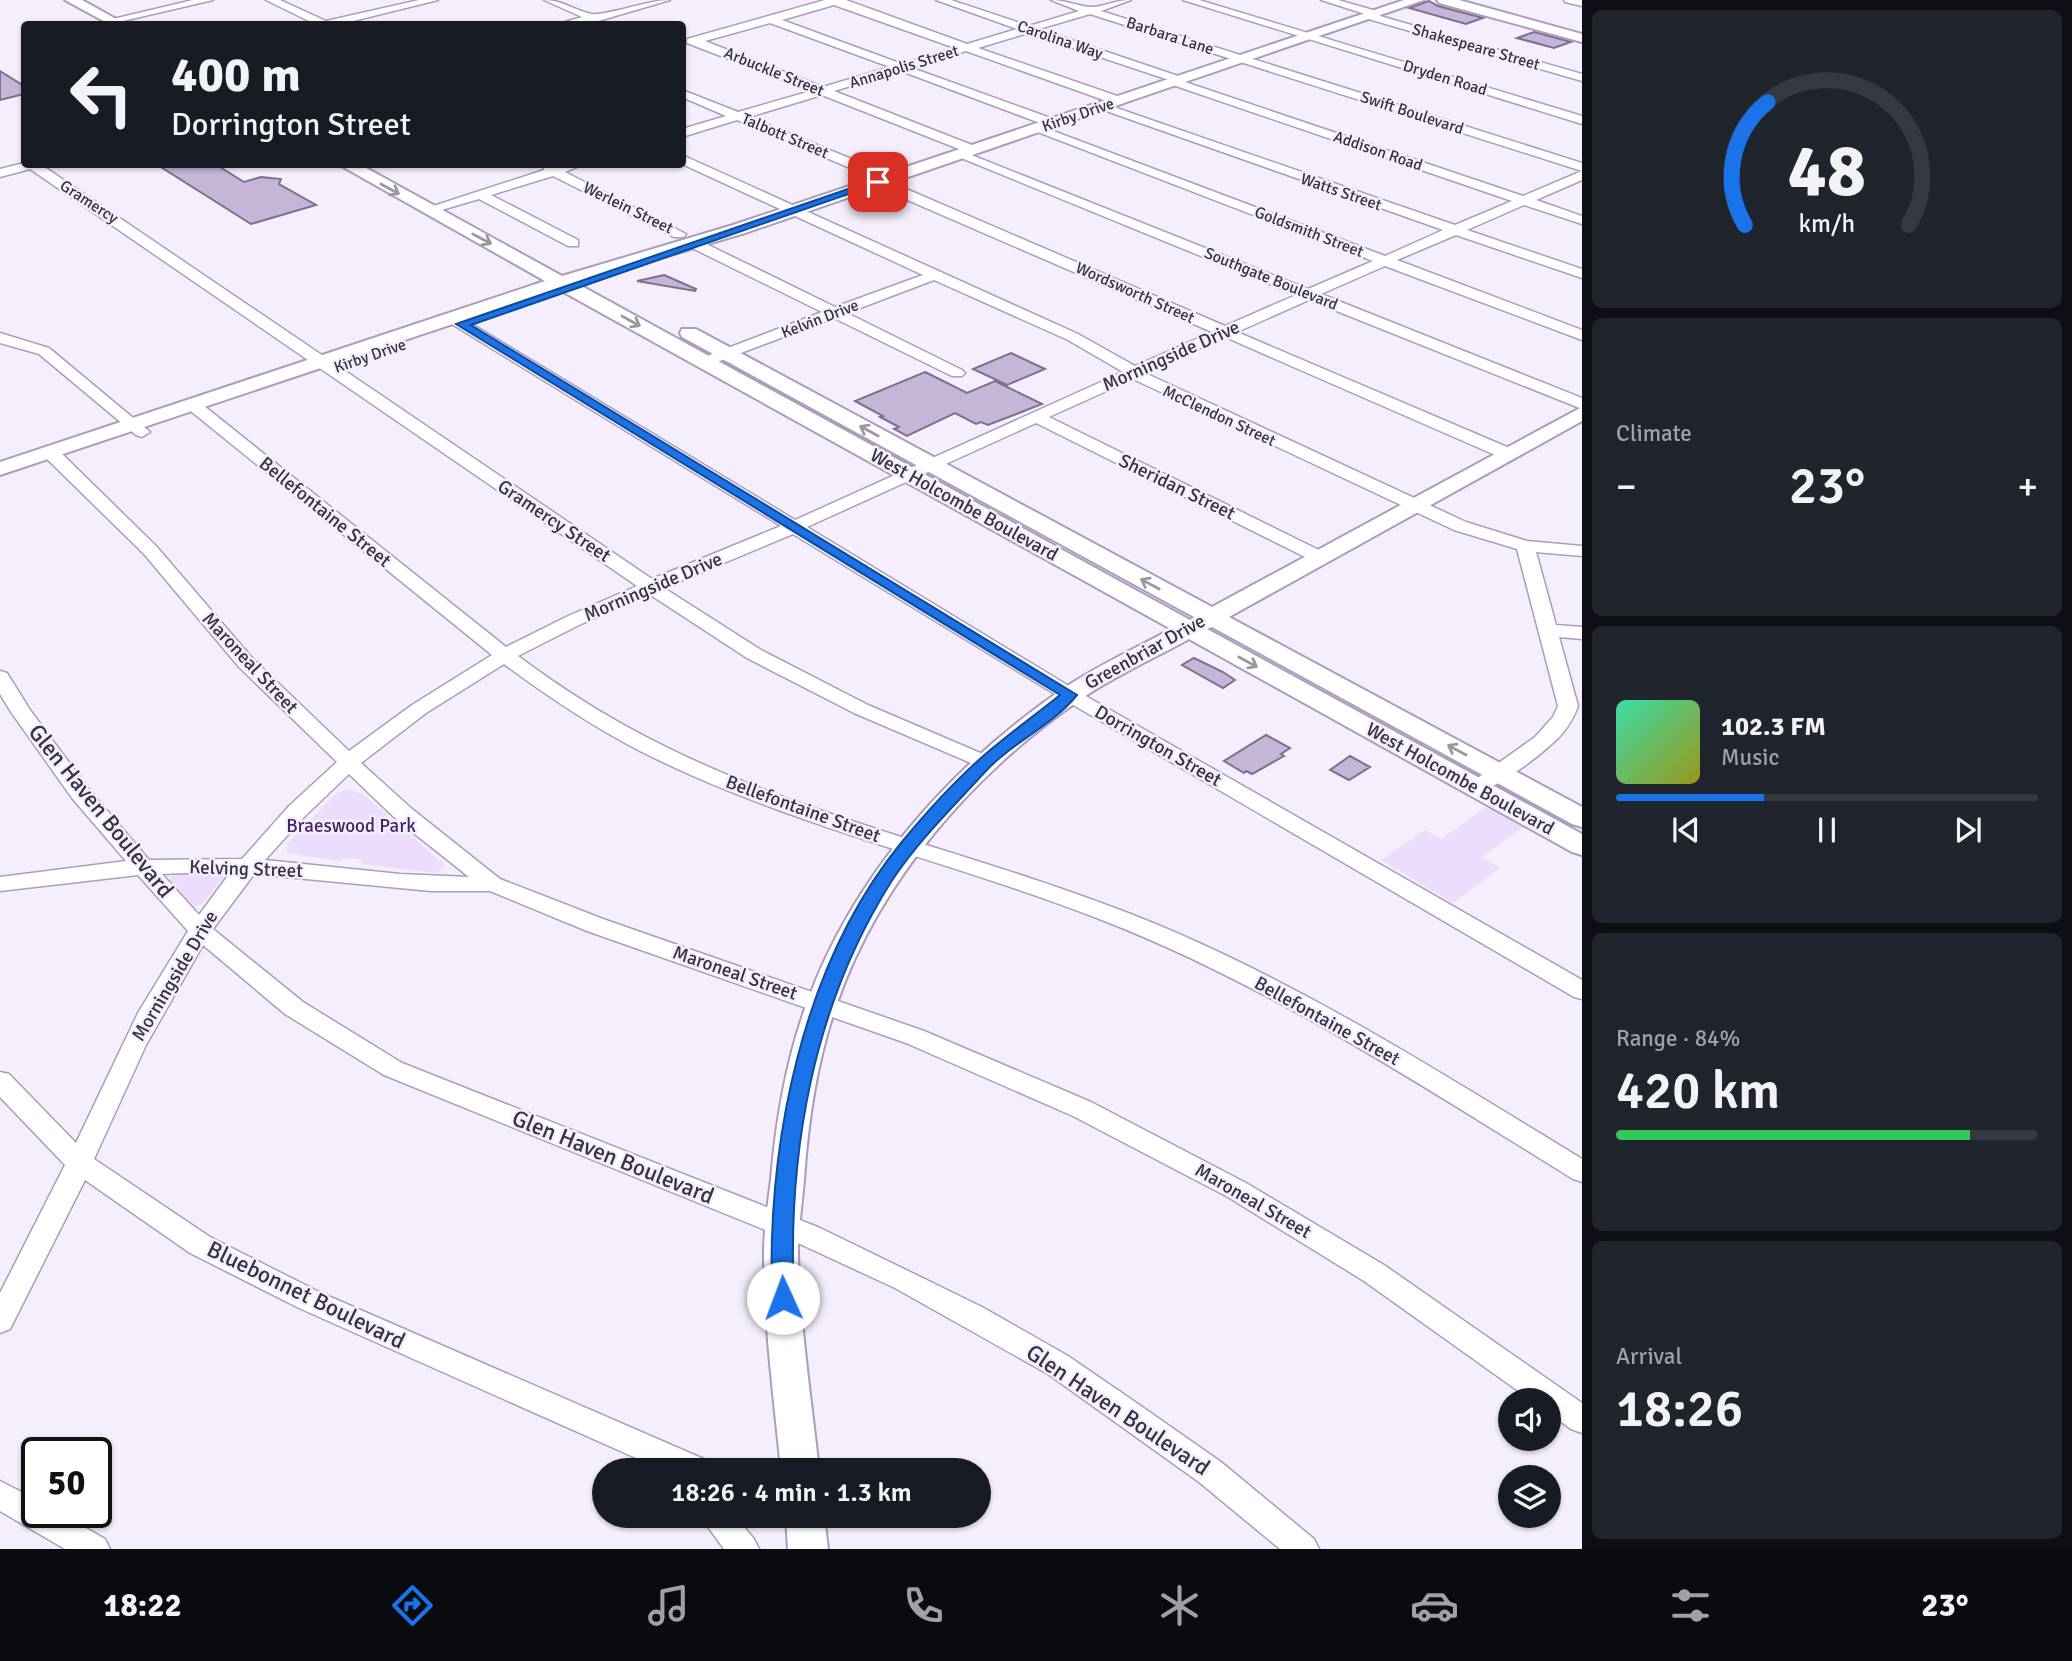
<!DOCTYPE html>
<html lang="en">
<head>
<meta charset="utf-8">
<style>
  body { margin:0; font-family:Signika,sans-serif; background:#20242c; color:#f1f3f6; height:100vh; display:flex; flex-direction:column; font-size:26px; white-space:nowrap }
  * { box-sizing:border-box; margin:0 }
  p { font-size:23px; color:#9ea1a6 }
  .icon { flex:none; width:38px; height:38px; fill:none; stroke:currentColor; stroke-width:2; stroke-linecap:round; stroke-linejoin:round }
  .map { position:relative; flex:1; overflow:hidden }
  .side { display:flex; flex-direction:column; gap:10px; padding:10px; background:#0d0f14; width:490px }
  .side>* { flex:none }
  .guide { position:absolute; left:21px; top:21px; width:665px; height:147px; border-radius:7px; box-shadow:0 2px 5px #0004; background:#171b24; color:#f1f3f6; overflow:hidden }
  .buttons { position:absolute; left:1498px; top:1388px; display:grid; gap:14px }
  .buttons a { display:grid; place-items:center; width:63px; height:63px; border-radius:50%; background:#171b24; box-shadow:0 2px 5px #0004; font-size:35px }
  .speed { position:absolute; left:21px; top:1437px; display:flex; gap:14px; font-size:35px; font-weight:700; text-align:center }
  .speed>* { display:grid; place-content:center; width:91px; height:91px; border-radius:50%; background:#171b24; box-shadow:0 2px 5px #0004; line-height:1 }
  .speed .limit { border:4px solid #111; border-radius:10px; background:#fff; color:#111 }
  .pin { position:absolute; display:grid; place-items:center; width:60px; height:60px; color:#fff; margin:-30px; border-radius:14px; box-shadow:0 4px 10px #0006 }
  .me { position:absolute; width:77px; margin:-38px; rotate:358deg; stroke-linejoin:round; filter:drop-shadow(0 0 5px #0008) }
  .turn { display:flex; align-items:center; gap:24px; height:147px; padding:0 35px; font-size:32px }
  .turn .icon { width:91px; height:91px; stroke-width:2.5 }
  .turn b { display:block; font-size:49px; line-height:60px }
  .big { font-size:52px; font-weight:600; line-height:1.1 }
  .side .widget { flex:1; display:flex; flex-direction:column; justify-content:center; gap:10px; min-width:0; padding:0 24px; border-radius:10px; background:#20242c }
  .side .dial { align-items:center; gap:0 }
  .dial svg { height:182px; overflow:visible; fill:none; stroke:#363941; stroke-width:7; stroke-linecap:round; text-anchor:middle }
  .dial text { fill:#f1f3f6; stroke:none }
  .song { display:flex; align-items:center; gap:21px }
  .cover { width:84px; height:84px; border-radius:10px; background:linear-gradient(135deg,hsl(160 70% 55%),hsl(60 70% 35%)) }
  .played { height:7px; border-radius:4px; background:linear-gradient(90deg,#1a73e8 35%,#363941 35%) }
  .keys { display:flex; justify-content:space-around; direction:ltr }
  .heat { display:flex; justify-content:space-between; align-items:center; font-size:38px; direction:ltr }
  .charge { height:10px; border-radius:5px; background:linear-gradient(90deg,#34c759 84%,#363941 0) }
  .trip { position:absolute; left:592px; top:1458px; width:399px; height:70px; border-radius:35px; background:#171b24; box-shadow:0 2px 5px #0004; font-weight:600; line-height:70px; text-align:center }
  .dock { display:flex; height:112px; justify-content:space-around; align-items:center; background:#090b0e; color:#9ea1a6 }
  .dock .icon { width:49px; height:49px }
  .dock .selected { color:#1a73e8 }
  .dock b { font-size:32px; color:#f1f3f6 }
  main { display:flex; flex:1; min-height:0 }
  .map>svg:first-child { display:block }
  .green { fill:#ecddfd }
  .building { fill:#c5b6d7; stroke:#7e6f8e; stroke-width:2 }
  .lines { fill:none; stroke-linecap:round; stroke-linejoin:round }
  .minor-casing { stroke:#ac9cbd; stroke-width:3 }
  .major-casing { stroke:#ac9cbd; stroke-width:4 }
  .minor { fill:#fff; fill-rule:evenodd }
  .major { fill:#fff; fill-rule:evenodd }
  .oneway { stroke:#9c989f }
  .route { fill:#1a73e8; stroke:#114b97; stroke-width:2 }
  .labels { text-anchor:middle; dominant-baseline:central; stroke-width:5; stroke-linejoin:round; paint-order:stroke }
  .far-street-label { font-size:16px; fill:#38323f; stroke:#f5effd }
  .street-label { font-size:19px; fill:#38323f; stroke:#f5effd }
  .park-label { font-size:19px; fill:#442460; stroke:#f5effd }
  .near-street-label { font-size:23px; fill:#38323f; stroke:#f5effd }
</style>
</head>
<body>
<main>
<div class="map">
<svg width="1582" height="1549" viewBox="0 0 1582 1549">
  <rect width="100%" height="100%" fill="#f5effd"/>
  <path class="green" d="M349,789L364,795L389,816L385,820L391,826L399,825L445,865L437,873L362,864L361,860C352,858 347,858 340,861L291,854L286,850L287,844L337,793Z
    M1486,807L1523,827L1482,857L1500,868L1453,903L1381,860L1425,830L1441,839Z
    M181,874H221L224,878L202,904L194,907L169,881L170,877Z"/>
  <path class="building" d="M1429,1L1438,6L1483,18L1466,24L1409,8Z
    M1534,32L1571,42L1554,48L1517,38Z
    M0,71L24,86V94L0,100Z
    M156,164H215L244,182L261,177L281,179L279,184L316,205L251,224Z
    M664,275L696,289L695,291L637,281Z
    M1011,353L1045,369L1007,385L973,369Z
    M925,372L967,393L995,381L1042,404L988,425L981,422L976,424L955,413L907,436L894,429L899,427L880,417L883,416L855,401Z
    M1194,658L1223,672L1235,680L1223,688L1182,665Z
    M1266,735L1290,748L1281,754L1284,756L1252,774L1246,771L1244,773L1224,761Z
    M1350,756L1370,767L1349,780L1330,770Z"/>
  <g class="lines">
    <g class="minor-casing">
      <path id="minor" d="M193,0H213L110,24H92Z
        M266,0H280L326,21L419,0H438L341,24H315Z
        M544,0C563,0 575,11 592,14C606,16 648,0 670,0L595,22L564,24L565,22L582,17Z
        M825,0H846L967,44L1017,29L936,0H951L1029,26L1079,11L1051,0C1065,0 1081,7 1091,7C1104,7 1115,0 1131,0L1101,11L1582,163V171L1090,14L1039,29L1184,78L1185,82L1523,196L1582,171V180L1536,200L1582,216V224L1524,205L1467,230L1582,269V278L1456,235L1397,260L1582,330V340L1385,266L1321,294L1582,398V409L1309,300L1237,332L1514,450L1516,454L1514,458H1502L1225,337L1145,373L1466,522L1527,541L1582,546V556L1536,552L1556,625L1582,627V639L1559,637L1578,706C1574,717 1569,726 1561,735C1546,751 1489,797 1469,792L1465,787L1535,737L1553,717L1558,706L1517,549L1454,530L1133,379L1049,417L1325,553L1328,557L1325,561H1313L1036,423L807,527L1077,691L1582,980V999L1574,997L1063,699L793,534L664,588L761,650L868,705L992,758L995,762L992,766H978L854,713L747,658L649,594L579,625L518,656C561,688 606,717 654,741C804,818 972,852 1128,913C1288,975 1436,1070 1582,1159V1182L1573,1179C1424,1087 1275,989 1112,924C957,862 790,827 640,751C592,726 547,696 504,664L426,713L361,763L412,809L500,879L603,919L924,1031L1091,1102L1246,1183L1384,1265L1582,1403V1433L1571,1429L1549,1413V1400H1531L1364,1281L1228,1197L1073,1116L906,1043L587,931L490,891H431L254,874L213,929L303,1002L402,1063L820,1228L982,1307L1068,1356L1138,1404L1221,1462L1314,1539L1319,1549H1280L1199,1482L1048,1374L895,1288L800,1244L384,1075L285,1014L203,945L146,1045L94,1159L210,1237L319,1292L706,1460L710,1470H663L299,1308L190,1253L85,1180L10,1329L0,1333V1293L65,1165L0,1097V1072L9,1074L76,1143L138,1013L188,931L138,875L0,891V877L126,861L72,798L11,712L0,694V671L7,673L30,710L88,788L149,860L242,859L289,806L337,762L239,667L144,554L44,456L42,452L44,448H56L156,546L253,659L349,751L412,705L492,655L187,408L185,405L187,402H199L506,647L566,617L637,586L30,169L0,177V169L24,163L40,164L652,579L781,526L447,321L445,318L447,315H457L795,520L1123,372L1068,340L934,280L847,313L962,370L965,373L962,376H952L834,318L709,365H699L696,362L699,359L822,312L686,245V239H696L835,307L923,275L682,164V155L1078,334L1135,366L1212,332L873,185L872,182L876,179L737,120L682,137V129L726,116L682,97V90L738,112L811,91L687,43V39ZM834,5L955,48L902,64L782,20ZM770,23L890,67L823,87L705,41ZM1028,33L1169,80L1170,84L1512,201L1455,225L1105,104L1095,107L1443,230L1385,256L1040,126L1030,129L1373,261L1308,289L964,152L960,151L954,155L1296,295L1225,326L890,182L894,179L893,176L749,117L822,95L969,153H977V147L834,91L901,71L1048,126H1056V120L912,68L966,51L1115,104H1123V98L978,48ZM349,774L396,819L469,877L400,874L265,860L305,816ZM186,873H230L199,915L162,874Z
        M1183,0H1199L1582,116V124Z
        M1321,0H1338L1380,12V16L1582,74V81L1365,18V14Z
        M1564,0H1582V6L1565,2Z
        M563,164H584L565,172L686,234L684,237H674L553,176L491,195L578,240V246H568L479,199L428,214L421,210L544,170V166Z
        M0,333L49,348L150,432L142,437L136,435L39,354L0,343Z
        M0,1481L37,1500V1512H58L105,1539L110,1549H65L0,1511Z
        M700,1516H735L754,1539L759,1549H724Z"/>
    </g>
    <g class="major-casing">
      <path id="major" d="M65,0H82L125,24H109Z
        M1404,0H1424L745,233L576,283L1190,620L1194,617L682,337L680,333L682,329H696L1212,607L1582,407V421L1229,617L1582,807V827L1572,824L1212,627L1207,629L1582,834V855L1572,852L1189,639C1153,659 1112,677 1078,701C972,775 880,880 837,1003C817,1060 808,1120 804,1180C802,1204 798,1229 798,1254C800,1326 811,1398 819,1470H781C774,1398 764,1326 764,1253C764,1229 768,1204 771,1179C776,1120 786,1060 807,1003C853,876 950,767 1060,691C1094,667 1135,649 1171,629L558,289L0,475V462L545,281L338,164H359L562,276L733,225Z
        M1437,0H1459L1582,34V42L1439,3Z
        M786,1516H824L828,1549H788Z"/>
    </g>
    <use href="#minor" class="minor"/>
    <use href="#major" class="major"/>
  </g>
  <defs><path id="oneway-shaft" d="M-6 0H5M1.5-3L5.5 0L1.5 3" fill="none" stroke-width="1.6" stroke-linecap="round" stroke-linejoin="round" transform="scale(1.75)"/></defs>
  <g class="oneway">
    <use href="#oneway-shaft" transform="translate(390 189) rotate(29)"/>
    <use href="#oneway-shaft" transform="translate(482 239) rotate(28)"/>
    <use href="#oneway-shaft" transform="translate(631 321) rotate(29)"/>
    <use href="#oneway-shaft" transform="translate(869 431) rotate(-151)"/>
    <use href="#oneway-shaft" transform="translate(1150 584) rotate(-152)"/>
    <use href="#oneway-shaft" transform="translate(1248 662) rotate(29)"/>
    <use href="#oneway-shaft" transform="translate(1457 750) rotate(-152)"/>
  </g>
  <path class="route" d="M874,180L883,182L471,325L1077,695C1052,726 1011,743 984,773C952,808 917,842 891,882C813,1006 787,1153 794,1298L791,1304L783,1307L776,1304L772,1298C767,1144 801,966 901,843C924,815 954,782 981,758C1006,736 1034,716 1060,695L456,324Z"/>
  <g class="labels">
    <g class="far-street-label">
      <text transform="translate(1170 36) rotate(18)">Barbara Lane</text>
      <text transform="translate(1060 40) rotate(19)">Carolina Way</text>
      <text transform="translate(1476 47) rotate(16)">Shakespeare Street</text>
      <text transform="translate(904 67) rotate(-17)">Annapolis Street</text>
      <text transform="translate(774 72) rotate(22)">Arbuckle Street</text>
      <text transform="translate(1445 78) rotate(17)">Dryden Road</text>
      <text transform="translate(1412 113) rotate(18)">Swift Boulevard</text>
      <text transform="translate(1078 115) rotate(-19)">Kirby Drive</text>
      <text transform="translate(785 136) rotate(23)">Talbott Street</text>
      <text transform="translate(1378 151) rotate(19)">Addison Road</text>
      <text transform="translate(1341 192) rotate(19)">Watts Street</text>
      <text transform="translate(89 202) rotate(33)">Gramercy</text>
      <text transform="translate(628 208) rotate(26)">Werlein Street</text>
      <text transform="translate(1309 232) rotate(21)">Goldsmith Street</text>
      <text transform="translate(1271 279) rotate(22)">Southgate Boulevard</text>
      <text transform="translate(1135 293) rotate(24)">Wordsworth Street</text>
      <text transform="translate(820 319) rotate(-21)">Kelvin Drive</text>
      <text transform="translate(370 356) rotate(-19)">Kirby Drive</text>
      <text transform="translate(1219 416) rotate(25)">McClendon Street</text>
    </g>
    <g class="street-label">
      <text transform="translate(1171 356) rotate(-24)">Morningside Drive</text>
      <text transform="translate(1177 487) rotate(26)">Sheridan Street</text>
      <text transform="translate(964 505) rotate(29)">West Holcombe Boulevard</text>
      <text transform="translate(325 512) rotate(39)">Bellefontaine Street</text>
      <text transform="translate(554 521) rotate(34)">Gramercy Street</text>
      <text transform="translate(653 587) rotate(-23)">Morningside Drive</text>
      <text transform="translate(1145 652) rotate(-29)">Greenbriar Drive</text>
      <text transform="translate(250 663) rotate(47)">Maroneal Street</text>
      <text transform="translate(1158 746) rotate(30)">Dorrington Street</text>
      <text transform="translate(1460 779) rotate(29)">West Holcombe Boulevard</text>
      <text transform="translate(803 809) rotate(20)">Bellefontaine Street</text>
      <text transform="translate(246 869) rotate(2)">Kelving Street</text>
      <text transform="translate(735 973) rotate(19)">Maroneal Street</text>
      <text transform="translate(175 976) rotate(-59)">Morningside Drive</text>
      <text transform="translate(1327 1021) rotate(29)">Bellefontaine Street</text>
      <text transform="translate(1253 1201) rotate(30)">Maroneal Street</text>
    </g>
    <g class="park-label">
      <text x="351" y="826">Braeswood Park</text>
    </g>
    <g class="near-street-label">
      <text transform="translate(101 811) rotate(51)">Glen Haven Boulevard</text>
      <text transform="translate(613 1157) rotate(22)">Glen Haven Boulevard</text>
      <text transform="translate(306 1295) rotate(26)">Bluebonnet Boulevard</text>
      <text transform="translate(1118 1410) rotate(34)">Glen Haven Boulevard</text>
    </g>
  </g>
</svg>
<div class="buttons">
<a><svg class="icon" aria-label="sound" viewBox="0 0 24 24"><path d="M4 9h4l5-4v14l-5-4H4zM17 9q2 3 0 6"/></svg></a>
<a><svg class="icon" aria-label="layers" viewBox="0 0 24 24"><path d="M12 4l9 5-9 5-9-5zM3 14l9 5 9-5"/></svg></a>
</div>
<div class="speed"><div class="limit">50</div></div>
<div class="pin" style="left:878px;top:182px;background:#d93025"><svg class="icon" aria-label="arrive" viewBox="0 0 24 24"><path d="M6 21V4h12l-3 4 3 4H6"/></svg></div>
<svg class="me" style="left:783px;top:1298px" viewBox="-20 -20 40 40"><circle r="19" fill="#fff"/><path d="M0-13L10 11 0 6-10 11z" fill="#1a73e8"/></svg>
<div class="trip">18:26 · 4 min · 1.3 km</div>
<div class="guide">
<div class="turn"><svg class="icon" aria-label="left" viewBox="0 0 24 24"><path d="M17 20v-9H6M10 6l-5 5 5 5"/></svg><div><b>400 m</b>Dorrington Street</div></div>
</div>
</div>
<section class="side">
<div class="widget dial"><svg viewBox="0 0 100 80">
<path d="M14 69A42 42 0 1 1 86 69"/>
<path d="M14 69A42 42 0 0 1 24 15" stroke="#1a73e8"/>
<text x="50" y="56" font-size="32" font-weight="700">48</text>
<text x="50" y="72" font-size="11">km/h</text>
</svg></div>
<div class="widget"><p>Climate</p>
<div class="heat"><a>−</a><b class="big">23°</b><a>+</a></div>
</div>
<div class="widget">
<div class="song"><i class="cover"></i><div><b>102.3 FM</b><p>Music</p></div></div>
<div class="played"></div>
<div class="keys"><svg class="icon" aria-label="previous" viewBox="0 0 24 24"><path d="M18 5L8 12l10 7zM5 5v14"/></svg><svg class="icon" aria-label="pause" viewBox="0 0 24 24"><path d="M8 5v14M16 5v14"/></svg><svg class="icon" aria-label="next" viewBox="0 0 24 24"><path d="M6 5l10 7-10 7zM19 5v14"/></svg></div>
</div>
<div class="widget"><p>Range · 84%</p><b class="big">420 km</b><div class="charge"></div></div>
<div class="widget"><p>Arrival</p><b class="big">18:26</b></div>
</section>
</main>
<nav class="dock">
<b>18:22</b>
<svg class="icon selected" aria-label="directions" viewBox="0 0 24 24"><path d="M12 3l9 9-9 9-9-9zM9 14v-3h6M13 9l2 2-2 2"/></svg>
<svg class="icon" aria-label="music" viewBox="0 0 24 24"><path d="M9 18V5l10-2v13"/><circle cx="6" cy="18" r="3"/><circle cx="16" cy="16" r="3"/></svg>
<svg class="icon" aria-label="phone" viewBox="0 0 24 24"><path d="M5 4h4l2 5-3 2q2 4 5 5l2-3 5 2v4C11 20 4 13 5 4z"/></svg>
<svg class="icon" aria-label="climate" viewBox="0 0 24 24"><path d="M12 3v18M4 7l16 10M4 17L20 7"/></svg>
<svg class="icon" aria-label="car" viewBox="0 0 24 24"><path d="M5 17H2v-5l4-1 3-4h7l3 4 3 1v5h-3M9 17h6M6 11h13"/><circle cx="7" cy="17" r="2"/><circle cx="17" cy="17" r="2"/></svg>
<svg class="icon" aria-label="filters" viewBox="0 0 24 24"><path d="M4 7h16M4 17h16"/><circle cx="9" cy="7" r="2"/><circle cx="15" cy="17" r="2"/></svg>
<b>23°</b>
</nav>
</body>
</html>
